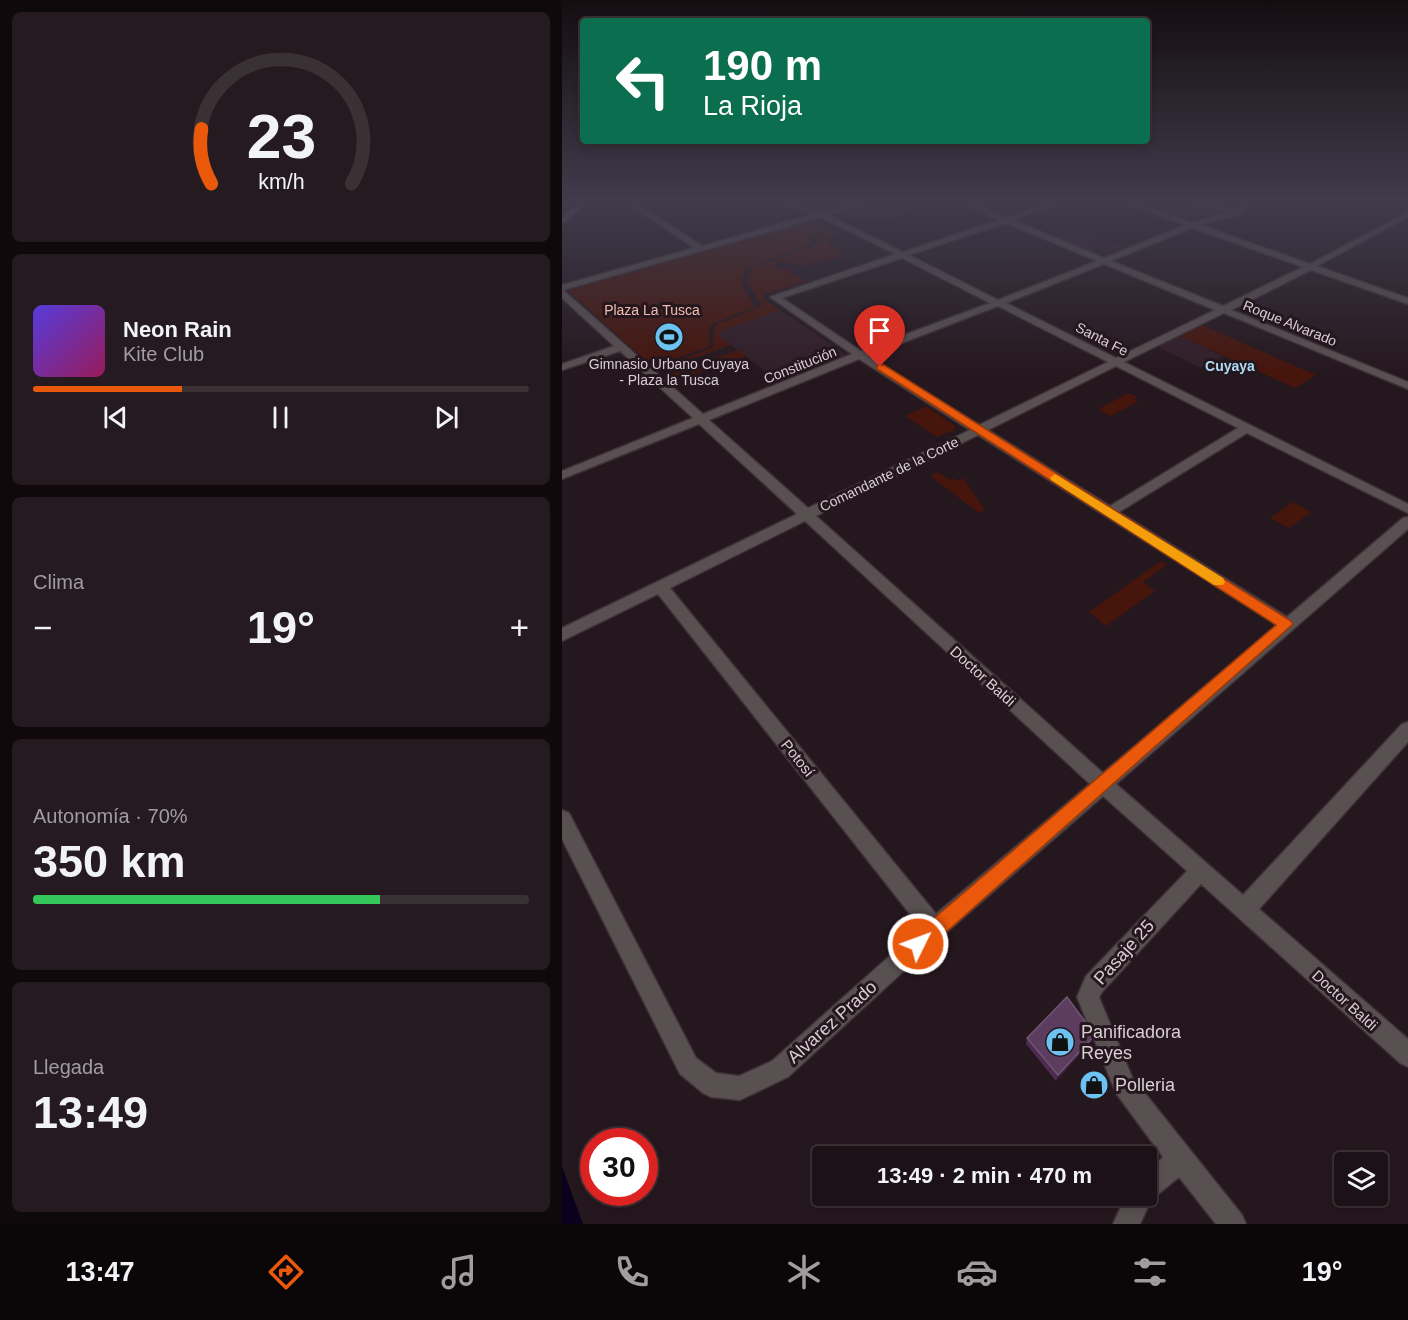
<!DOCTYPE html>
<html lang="es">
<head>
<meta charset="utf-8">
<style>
  body { margin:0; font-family:Helvetica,sans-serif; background:#251a1f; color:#f1f3f6; height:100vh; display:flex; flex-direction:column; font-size:22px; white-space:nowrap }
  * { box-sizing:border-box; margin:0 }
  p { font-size:20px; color:#a09da1 }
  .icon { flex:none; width:33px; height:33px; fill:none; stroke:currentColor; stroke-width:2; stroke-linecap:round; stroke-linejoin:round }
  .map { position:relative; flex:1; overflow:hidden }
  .panel { display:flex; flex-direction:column; gap:12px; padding:12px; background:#0f090c; width:562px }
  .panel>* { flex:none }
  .guide { position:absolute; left:18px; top:18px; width:570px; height:126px; border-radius:6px; box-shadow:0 3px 9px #0003,0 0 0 2px #3a3135; background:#0b6e4f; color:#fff; overflow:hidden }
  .buttons { position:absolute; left:772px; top:1152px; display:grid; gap:12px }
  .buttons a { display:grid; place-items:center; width:54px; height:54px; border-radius:6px; background:#1c1116; box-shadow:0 3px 9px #0003,0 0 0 2px #3a3135; font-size:30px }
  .speed { position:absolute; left:18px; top:1128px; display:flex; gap:12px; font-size:30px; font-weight:700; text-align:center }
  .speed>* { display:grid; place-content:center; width:78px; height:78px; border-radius:50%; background:#1c1116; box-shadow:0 3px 9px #0003,0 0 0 2px #3a3135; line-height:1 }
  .speed .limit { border:9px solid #d22; background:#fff; color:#111 }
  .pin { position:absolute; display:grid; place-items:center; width:51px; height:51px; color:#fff; margin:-62px -26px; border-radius:50% 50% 50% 0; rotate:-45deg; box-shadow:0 0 6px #0007 }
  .pin .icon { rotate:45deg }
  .me { position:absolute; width:66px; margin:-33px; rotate:48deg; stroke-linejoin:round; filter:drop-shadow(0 0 4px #0008) }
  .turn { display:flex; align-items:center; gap:21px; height:126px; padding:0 24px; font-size:27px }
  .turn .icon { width:78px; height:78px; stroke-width:2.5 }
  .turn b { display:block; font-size:42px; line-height:51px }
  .big { font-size:45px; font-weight:700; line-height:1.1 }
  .panel .tile { flex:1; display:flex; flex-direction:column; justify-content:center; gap:9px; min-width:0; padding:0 21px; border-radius:9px; background:#251a1f }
  .panel .dial { align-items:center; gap:0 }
  .dial svg { height:156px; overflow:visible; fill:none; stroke:#3a3135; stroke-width:7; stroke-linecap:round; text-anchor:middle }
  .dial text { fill:#f1f3f6; stroke:none }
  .song { display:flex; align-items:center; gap:18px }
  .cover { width:72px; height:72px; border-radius:9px; background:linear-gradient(135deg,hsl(250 70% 55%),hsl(330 70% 35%)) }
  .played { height:6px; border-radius:3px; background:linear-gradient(90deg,#ea580c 30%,#3a3135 30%) }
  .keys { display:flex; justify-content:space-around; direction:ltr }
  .heat { display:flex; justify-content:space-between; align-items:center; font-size:33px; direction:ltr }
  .charge { height:9px; border-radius:4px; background:linear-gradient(90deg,#34c759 70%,#3a3135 0) }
  .trip { position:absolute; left:250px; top:1146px; width:345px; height:60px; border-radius:6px; background:#1c1116; box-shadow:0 3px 9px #0003,0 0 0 2px #3a3135; font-weight:700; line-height:60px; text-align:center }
  .menu { display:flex; height:96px; justify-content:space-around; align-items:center; background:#0b0709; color:#a09da1 }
  .menu .icon { width:42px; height:42px }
  .menu .active { color:#ea580c }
  .menu b { font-size:27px; color:#f1f3f6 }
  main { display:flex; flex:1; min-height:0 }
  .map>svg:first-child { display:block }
  .built { fill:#311e28 }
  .green { fill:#46150c }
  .water { fill:#0b001d }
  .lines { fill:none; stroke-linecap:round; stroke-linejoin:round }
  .street-casing { stroke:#3e3137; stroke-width:3 }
  .secondary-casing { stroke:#3e3137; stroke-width:3 }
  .street { fill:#595051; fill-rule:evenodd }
  .secondary { fill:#7b6d6f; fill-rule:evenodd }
  .wall { fill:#4e2b51 }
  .shaded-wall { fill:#381c37 }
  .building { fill:#5d3d5f; stroke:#705471; stroke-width:1.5 }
  .route { fill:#ea580c; stroke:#983908; stroke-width:1.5 }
  .slow { fill:#f59e0b }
  .labels { text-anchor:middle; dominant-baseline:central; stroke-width:6; stroke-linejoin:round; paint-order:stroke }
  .far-park-label { font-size:14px; fill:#f4bbaf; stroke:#25171e }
  .far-street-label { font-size:14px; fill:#d8ced3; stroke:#25171e }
  .far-poi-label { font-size:14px; fill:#d8ced3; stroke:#25171e }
  .far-neighbourhood-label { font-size:14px; font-weight:bold; fill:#afdcf7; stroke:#25171e }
  .street-label { font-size:15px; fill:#d8ced3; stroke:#25171e }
  .near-street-label { font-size:18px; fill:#d8ced3; stroke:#25171e }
  .near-poi-label { font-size:18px; fill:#d8ced3; stroke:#25171e; text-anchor:start }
</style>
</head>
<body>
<main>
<section class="panel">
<div class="tile dial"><svg viewBox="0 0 100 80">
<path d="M14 69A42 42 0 1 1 86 69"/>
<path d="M14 69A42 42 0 0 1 9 41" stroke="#ea580c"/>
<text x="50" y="56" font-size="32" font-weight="700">23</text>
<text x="50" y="72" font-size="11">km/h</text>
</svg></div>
<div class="tile">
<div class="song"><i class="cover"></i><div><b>Neon Rain</b><p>Kite Club</p></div></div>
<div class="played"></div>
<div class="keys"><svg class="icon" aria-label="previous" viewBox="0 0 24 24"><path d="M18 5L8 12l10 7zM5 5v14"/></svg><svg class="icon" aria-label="pause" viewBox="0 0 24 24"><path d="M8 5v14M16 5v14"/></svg><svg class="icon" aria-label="next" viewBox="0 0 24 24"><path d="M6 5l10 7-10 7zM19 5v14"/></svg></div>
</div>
<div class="tile"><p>Clima</p>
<div class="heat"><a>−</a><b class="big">19°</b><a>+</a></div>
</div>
<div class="tile"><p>Autonomía · 70%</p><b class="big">350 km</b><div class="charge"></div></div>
<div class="tile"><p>Llegada</p><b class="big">13:49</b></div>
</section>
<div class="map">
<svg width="846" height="1224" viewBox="0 0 846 1224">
  <rect width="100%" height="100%" fill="#25171e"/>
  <path class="built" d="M518,229L563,247L547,253L537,248L528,252L494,237Z
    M218,310L282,353L281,356L216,381L153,333Z
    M618,336L661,356L639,368L596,347Z"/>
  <path class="green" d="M309,202H327L340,207L364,206L338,212L343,215L324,220L307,217L283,223L268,216Z
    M576,202H612L657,213L626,220Z
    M252,220L265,225L261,231L250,235V243L247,245L184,268L179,283L193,307L152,323L147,328V347L90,366L6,291Z
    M268,227L276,231L264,243L283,252L277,254L281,257L244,264L248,267L218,261L211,267L225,269L244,281L201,295V299L218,310L154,333L169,345L95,371L92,368L151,348L152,328L155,324L198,307V302L185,282L190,268L252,246L256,243L255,236L265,231Z
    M640,325L754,375L733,388L618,336Z
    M176,350L184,356L108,383L100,377Z
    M567,393L575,397L572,399L576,402L548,416L536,409Z
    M364,406L393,426L392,430L375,437L343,416Z
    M376,472L388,480L391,478L395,481L401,478L423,510L417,513L368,476Z
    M731,502L749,512L727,528L708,518Z
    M599,561L605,565L581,582L593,591L544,626L527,612Z"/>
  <path class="water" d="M0,1167L21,1224H0Z"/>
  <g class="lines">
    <g class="street-casing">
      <path id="street" d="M64,202H73L140,246L251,214L214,202C230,202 243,210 258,212C271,213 290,202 306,202L266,215L341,252L437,220L396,202H406L444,218L492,202H503L451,220L542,258L623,225L560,202H571L630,223L666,212L622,202H637L673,209L682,202H691L677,214L638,225L748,264L846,212V217L755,266L846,298V304L749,270L669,310L846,382V389L662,313L562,362L846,504V513L685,433L557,512L725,617L841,518L846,517V529L554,784L681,895L840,724L846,722V742L697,909L846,1039V1067L838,1063L639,884L540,992L537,997L570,1077L680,1215L684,1224H654L617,1177L589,1200L578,1224H551L564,1196H585V1172L601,1157L554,1093L515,997L524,976L625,871L541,796L380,936L226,1077L178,1100L149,1097L141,1093L118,1074L0,839V810L7,813L134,1058L154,1073L177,1076L210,1061L359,928L96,594L0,641V628L235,514L137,424L0,479V471L131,418L58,351L0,370V364L52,346L0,298V285L132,248ZM259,217L333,254L208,297L290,354L141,414L1,290ZM444,223L535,261L436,300L347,255ZM630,228L741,267L661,306L549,261ZM340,258L428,303L299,351L220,298ZM542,264L653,310L554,358L444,303ZM436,306L546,362L417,425L306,356ZM297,359L408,430L246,508L147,420ZM554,366L676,428L548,506L426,430ZM416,435L715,625L541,773L254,516ZM243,521L528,784L374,914L108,588Z"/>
    </g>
    <g class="secondary-casing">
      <path id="secondary" d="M17,202H25L0,224V218Z"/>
    </g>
    <use href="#street" class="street"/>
    <use href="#secondary" class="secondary"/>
  </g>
  <path class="wall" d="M533,1035L530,1041L494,1081L464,1044L465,1038Z"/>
  <path class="shaded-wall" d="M533,1035L530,1041L494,1081L496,1075Z"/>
  <path class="building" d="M505,997L533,1035L496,1075L465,1038Z"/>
  <linearGradient id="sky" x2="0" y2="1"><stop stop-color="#140d10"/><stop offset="0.54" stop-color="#403c4c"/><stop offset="1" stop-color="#403c4c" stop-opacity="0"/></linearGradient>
  <rect width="846" height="373" fill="url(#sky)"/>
  <path class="route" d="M315,365H322L729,621L731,624L363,951L356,953L350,951L347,944L350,937L714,625L315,369Z"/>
  <path class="slow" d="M493,474L661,578L663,582L661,585H652L489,480L488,478Z"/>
  <defs>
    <g id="stadium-disc" transform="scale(1.5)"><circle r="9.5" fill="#6cc3f2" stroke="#25171e"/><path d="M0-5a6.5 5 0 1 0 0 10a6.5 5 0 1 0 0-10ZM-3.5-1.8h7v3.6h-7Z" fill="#111"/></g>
    <g id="shop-disc" transform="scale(1.5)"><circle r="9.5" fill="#6cc3f2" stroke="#25171e"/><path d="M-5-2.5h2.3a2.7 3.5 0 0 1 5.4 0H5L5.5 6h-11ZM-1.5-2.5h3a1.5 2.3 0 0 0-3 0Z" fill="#111"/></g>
  </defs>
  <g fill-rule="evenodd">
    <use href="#stadium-disc" x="107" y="337"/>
    <use href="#shop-disc" x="498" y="1042"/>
    <use href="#shop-disc" x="532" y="1085"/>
  </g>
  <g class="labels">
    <g class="far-park-label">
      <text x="90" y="310">Plaza La Tusca</text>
    </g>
    <g class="far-street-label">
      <text transform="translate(728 323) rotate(22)">Roque Alvarado</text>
      <text transform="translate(540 339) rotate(27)">Santa Fe</text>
      <text transform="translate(238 365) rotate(-22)">Constitución</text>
      <text transform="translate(327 474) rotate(-26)">Comandante de la Corte</text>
    </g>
    <g class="far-poi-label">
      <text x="107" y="364">Gimnasio Urbano Cuyaya<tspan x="107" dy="16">- Plaza la Tusca</tspan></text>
    </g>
    <g class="far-neighbourhood-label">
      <text x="668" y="366">Cuyaya</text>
    </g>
    <g class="street-label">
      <text transform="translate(421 676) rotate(42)">Doctor Baldi</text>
      <text transform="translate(236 758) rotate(51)">Potosí</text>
      <text transform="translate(783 1000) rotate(42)">Doctor Baldi</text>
    </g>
    <g class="near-street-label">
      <text transform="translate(562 952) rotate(-48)">Pasaje 25</text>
      <text transform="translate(270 1022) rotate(-42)">Alvarez Prado</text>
    </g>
    <g class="near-poi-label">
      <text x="519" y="1032">Panificadora<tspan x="519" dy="21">Reyes</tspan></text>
      <text x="553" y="1085">Polleria</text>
    </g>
  </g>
</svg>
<div class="buttons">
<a><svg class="icon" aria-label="layers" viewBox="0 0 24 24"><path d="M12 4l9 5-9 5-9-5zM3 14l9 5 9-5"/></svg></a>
</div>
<div class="speed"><div class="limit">30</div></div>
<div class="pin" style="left:318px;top:367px;background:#d93025"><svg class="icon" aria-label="arrive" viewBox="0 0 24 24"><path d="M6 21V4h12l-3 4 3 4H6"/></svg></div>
<svg class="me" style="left:356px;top:944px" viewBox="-20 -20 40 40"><circle r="17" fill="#ea580c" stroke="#fff" stroke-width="3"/><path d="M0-11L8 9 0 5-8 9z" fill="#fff"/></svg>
<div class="trip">13:49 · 2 min · 470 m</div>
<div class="guide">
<div class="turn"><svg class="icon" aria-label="left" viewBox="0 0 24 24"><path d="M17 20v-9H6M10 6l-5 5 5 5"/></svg><div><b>190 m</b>La Rioja</div></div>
</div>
</div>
</main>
<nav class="menu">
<b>13:47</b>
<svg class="icon active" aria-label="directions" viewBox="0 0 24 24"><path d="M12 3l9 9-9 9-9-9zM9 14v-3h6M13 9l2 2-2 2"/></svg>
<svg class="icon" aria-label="music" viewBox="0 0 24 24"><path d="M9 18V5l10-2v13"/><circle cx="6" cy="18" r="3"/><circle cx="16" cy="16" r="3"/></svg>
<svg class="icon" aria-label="phone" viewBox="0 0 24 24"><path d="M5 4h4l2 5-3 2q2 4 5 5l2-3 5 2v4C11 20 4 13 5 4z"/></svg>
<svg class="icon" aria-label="climate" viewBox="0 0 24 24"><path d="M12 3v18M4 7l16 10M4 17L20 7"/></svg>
<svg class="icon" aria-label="car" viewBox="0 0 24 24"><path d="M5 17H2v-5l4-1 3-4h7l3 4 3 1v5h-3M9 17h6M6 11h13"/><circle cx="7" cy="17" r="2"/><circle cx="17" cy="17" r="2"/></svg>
<svg class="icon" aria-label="filters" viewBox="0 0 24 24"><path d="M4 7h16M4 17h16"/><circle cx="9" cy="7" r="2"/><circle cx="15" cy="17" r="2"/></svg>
<b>19°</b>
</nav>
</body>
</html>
